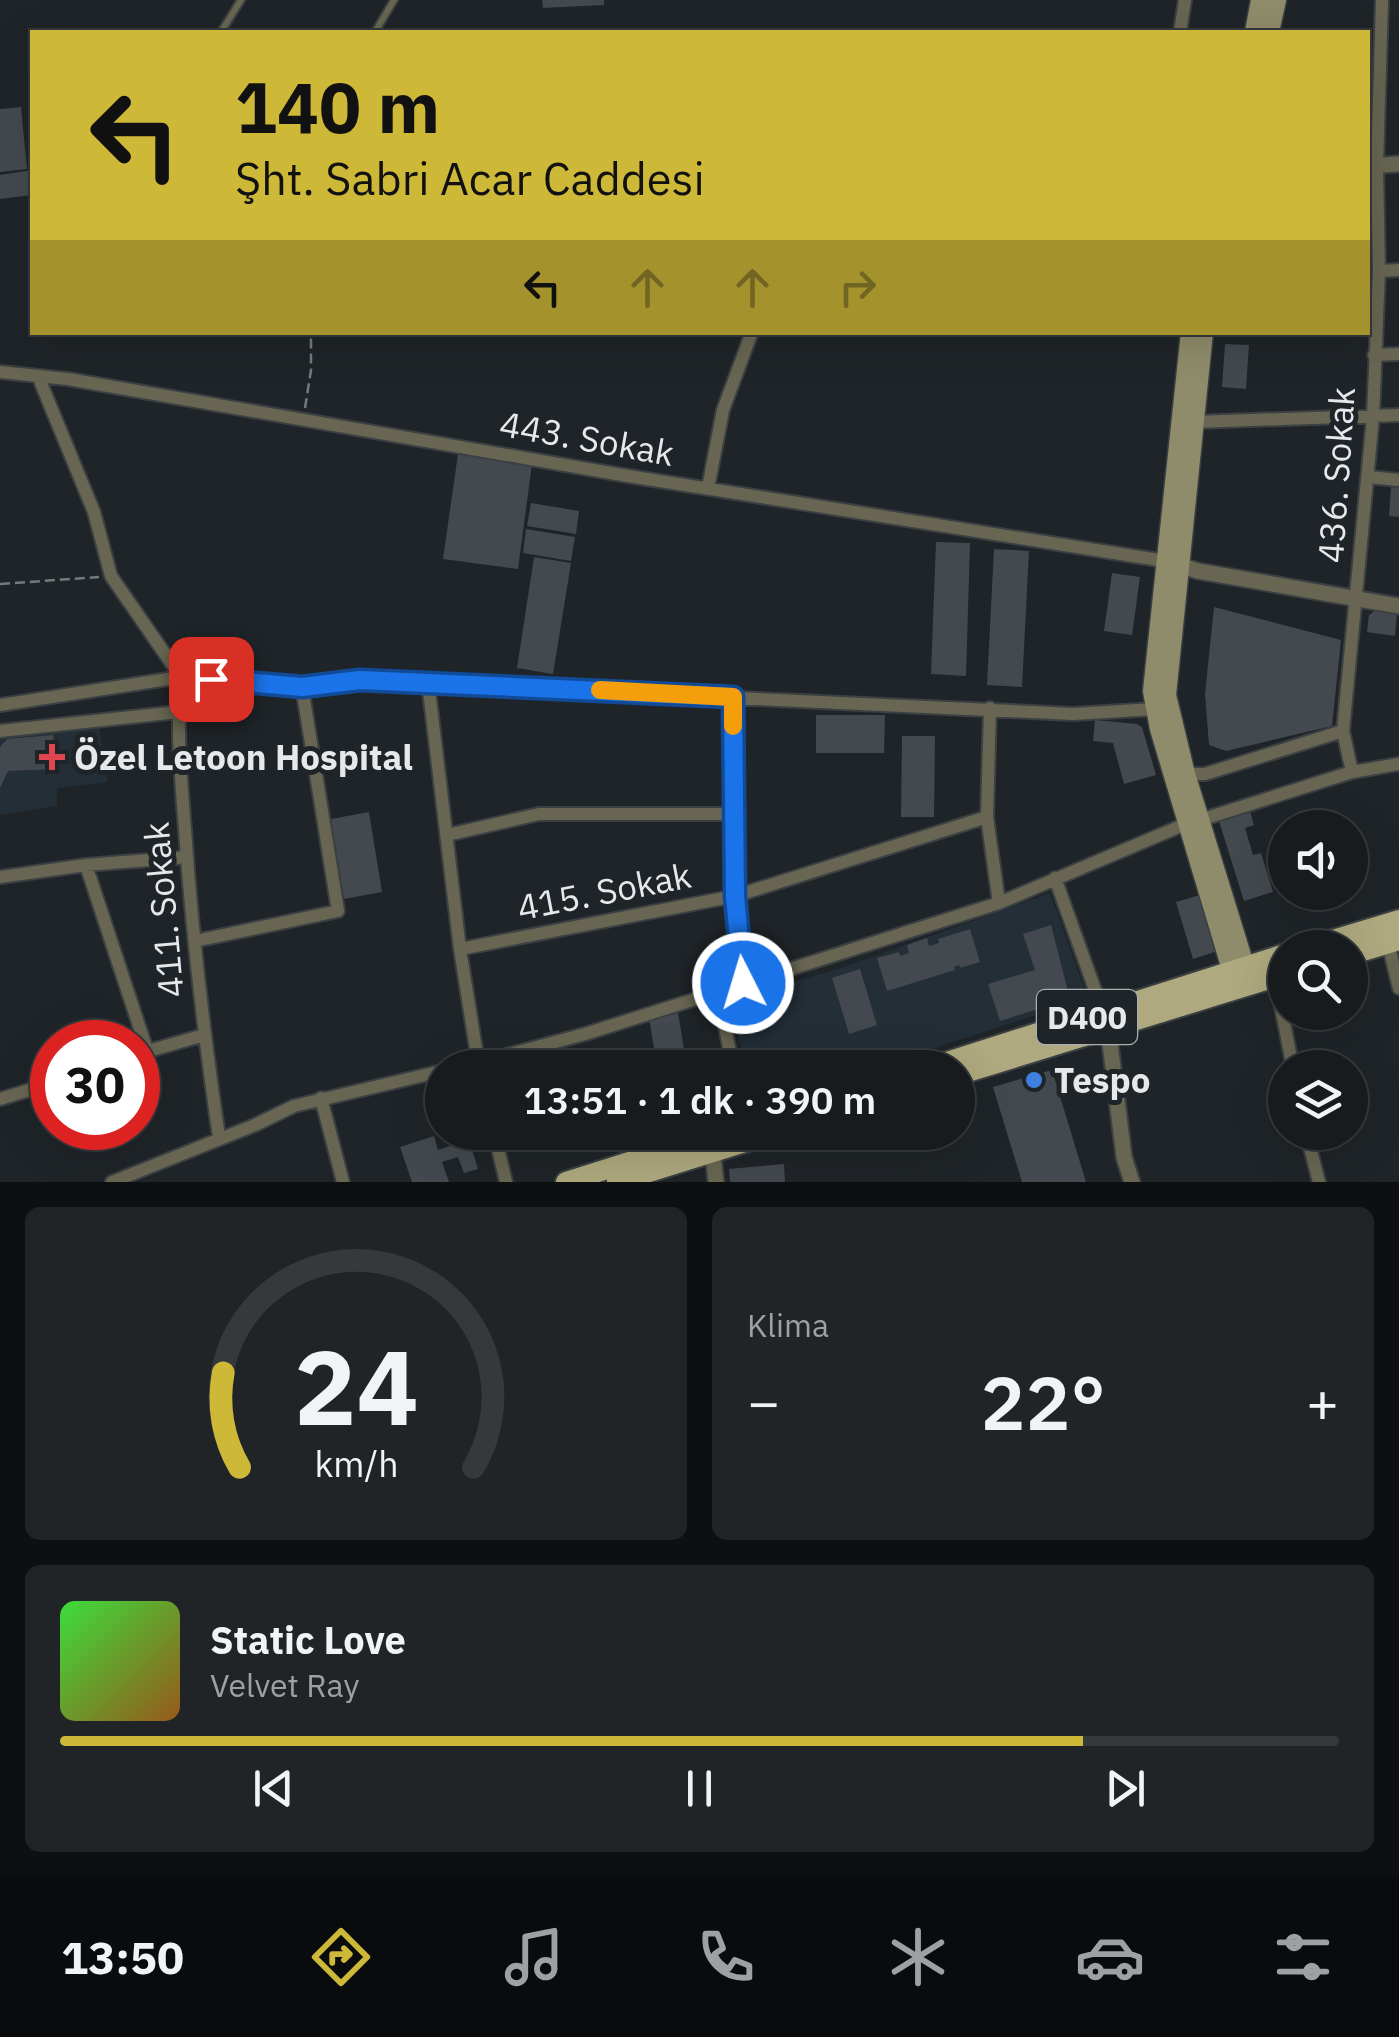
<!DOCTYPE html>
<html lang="tr">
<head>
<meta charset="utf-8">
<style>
  body { margin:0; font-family:"IBM Plex Sans",sans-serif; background:#202427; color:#f1f3f6; height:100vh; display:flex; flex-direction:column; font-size:38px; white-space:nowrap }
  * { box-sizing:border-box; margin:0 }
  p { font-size:32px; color:#9ea1a4 }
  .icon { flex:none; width:55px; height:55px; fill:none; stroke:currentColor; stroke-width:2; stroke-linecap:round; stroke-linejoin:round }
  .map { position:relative; height:1182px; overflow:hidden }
  .panel { display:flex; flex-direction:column; gap:25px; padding:25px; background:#0d0f10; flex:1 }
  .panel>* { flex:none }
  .top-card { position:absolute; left:30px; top:30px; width:1340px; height:305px; border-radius:0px; box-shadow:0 10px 40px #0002,0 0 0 2px #36393c; background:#ceb838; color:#111; overflow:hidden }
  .controls { position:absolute; left:1268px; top:810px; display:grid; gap:20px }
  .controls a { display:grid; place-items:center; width:100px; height:100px; border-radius:50%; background:#171b1e; box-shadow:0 10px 40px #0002,0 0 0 2px #36393c; font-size:50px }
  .speed { position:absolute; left:30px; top:1020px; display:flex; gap:20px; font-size:50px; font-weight:700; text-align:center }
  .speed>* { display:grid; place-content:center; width:130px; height:130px; border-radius:50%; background:#171b1e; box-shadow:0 10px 40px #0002,0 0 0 2px #36393c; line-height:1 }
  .speed .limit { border:15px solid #d22; background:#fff; color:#111 }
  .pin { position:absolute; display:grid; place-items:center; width:85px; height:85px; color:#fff; margin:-42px; border-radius:20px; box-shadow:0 5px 15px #0006 }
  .me { position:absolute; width:110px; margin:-55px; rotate:355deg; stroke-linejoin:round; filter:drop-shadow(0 0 8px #0008) }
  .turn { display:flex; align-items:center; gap:35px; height:210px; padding:0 40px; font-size:45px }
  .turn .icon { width:130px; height:130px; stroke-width:2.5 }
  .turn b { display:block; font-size:70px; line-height:85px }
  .lanes { display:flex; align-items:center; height:95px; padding:0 40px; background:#0003; justify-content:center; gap:50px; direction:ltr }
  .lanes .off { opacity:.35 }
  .big { font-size:75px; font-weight:600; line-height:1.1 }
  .panel .tile { flex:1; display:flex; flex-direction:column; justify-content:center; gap:15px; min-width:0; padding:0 35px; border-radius:15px; background:#202427 }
  .panel .dial { align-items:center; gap:0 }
  .dial svg { height:260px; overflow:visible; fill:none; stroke:#36393c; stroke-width:7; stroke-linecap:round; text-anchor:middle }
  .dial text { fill:#f1f3f6; stroke:none }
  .song { display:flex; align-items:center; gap:30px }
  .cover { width:120px; height:120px; border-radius:15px; background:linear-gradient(135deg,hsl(120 70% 55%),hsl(30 70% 35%)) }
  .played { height:10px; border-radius:5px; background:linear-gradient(90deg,#ceb838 80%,#36393c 80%) }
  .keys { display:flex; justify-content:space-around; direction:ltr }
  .heat { display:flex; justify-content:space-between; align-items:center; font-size:55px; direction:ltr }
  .panel .tiles { flex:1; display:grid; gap:25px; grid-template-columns:1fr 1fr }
  .tile:last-child { grid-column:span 2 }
  .trip { position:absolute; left:425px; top:1050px; width:550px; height:100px; border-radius:50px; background:#171b1e; box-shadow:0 10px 40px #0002,0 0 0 2px #36393c; font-weight:600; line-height:100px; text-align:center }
  .tabs { display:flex; height:160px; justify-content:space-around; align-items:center; background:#090b0c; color:#9ea1a4 }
  .tabs .icon { width:70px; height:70px }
  .tabs .on { color:#ceb838 }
  .tabs b { font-size:45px; color:#f1f3f6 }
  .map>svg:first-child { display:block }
  .built { fill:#232e36 }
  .building { fill:#43494e }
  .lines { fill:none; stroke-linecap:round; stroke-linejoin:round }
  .service-casing { stroke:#3b4043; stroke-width:10 }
  .minor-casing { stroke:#3b4043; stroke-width:16 }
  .tertiary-casing { stroke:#3b4043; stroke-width:19 }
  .secondary-casing { stroke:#3b4043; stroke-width:21 }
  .primary-casing { stroke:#3b4043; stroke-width:24 }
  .path { stroke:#757a7d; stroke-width:2.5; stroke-dasharray:10 5; stroke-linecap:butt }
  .service { stroke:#686652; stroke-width:6 }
  .minor { stroke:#686652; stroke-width:12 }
  .tertiary { stroke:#686652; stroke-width:15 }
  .secondary { stroke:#8f8c6b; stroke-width:18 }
  .primary { stroke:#aea97e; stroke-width:20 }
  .route-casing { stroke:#114b97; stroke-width:25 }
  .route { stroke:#1a73e8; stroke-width:18 }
  .slow { stroke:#f59e0b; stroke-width:18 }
  .health-dot { fill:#e0444e; stroke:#1f2428; stroke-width:4 }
  .shop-dot { fill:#3f7fe0; stroke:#1f2428; stroke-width:4 }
  .labels { text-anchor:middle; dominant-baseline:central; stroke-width:10; stroke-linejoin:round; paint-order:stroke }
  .shield { fill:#1f2428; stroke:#aaaeb1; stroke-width:2.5 }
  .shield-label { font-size:32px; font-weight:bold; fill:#e6e9ec }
  .street-label { font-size:35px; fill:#e6e9ec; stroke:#1f2428 }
  .poi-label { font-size:35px; font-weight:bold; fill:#e6e9ec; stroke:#1f2428; text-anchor:start }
</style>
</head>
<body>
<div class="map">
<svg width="1399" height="1182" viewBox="0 0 1399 1182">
  <rect width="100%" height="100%" fill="#1f2428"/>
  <path class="built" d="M98,720L108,782L57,788V806L0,815V731Z
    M1050,893L1088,998L873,1068L746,1067L729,1000L838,969Z"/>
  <path class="building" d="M542,0H604V5L543,8Z
    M21,107L27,169L0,172V109Z
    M32,170V195L0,199V175Z
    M1225,344L1249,345L1246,389L1222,387Z
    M458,454L532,464L518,569L443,559Z
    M1391,487L1399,488V517L1389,516Z
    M531,503L579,511L576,534L527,526Z
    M526,529L575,537L571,561L523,553Z
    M936,542L970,543L966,676L931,674Z
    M994,549L1029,551L1022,687L987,685Z
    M534,557L571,563L553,674L517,668Z
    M1112,573L1140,577L1132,635L1104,631Z
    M1214,607L1341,640L1332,726L1226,751L1209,745L1205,694Z
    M1376,610L1397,613L1395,636L1367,632L1369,615Z
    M816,715H885L884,753H816Z
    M1095,720L1137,724L1142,727L1156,775L1124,784L1113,743L1093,741Z
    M53,735L57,769L8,771L0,788V747L7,739Z
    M902,736H935L934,817H901Z
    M1249,808L1254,825L1245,828L1253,855L1261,853L1273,892L1244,901L1218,818Z
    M369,812L382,892L344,899L331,819Z
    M1200,895L1218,951L1193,959L1176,902Z
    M1051,925L1070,999L1000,1021L988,984L1035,970L1023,934Z
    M970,929L980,962L960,968L959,965L954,967L955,970L887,991L877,958L899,952L900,956L909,953L907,945L927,938L929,946L939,943L938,939Z
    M860,969L877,1025L849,1034L832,978Z
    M678,1013L686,1061L657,1066L649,1018Z
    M1052,1070L1086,1182H1022L993,1087Z
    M607,1132H647V1133L610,1144Z
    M434,1136L438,1150L469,1140L478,1169L464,1173L458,1157L442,1162L449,1182H412L400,1147Z
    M784,1164L785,1182H730L729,1169Z"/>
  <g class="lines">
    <g class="service-casing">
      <path id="service" d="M221,32L241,0
        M375,32L394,0"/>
    </g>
    <g class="minor-casing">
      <path id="minor" d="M1180,32L1185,0
        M1379,271L1399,270
        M1374,355L1399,354
        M0,372L68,379L628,476L1165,561
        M38,376L94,512L111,576L181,677C176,728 181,779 185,830C192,933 204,1035 219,1137
        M1195,422L1399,415
        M1369,477L1399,480
        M708,488L723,410L752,332
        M428,682L460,949L479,1068
        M733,697L735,896L743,983
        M0,705L181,677L302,687L360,680L1073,714L1154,709
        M990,708L987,817L999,903
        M0,731L178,712
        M1352,772L1343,731L1373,417L1379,271L1377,166L1382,0
        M1186,774H1205L1343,731
        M1200,820L1352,772L1399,764
        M447,835L539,814H736
        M86,865L147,1050
        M0,877L86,865L187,857
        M1055,878L1103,1012
        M195,941L338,911L302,687
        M1388,943L1399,988
        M460,949L735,896L987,817
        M1275,977L1293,1068
        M718,991L733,1068
        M138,1054L204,1035
        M458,1068L585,1034L999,903L1188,823
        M321,1098L343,1182
        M0,1099L52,1083
        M494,1132L506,1182
        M1306,1132L1319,1182
        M112,1182L255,1125L294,1106L442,1071"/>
    </g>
    <g class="tertiary-casing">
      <path id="tertiary" d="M1368,166L1399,164
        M1169,562L1198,571L1399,606
        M1108,1027L1124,1157L1132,1182
        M712,1146L716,1182"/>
    </g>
    <g class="secondary-casing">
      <path id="secondary" d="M1254,32L1260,0
        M1270,32L1277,0
        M1190,332L1152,691L1159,729L1235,983
        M1204,332L1167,695L1186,774L1249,978"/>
    </g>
    <g class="primary-casing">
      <path id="primary" d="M1306,948L1399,920
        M1350,955L1399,940
        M928,1068L1285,954
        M958,1075L1285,974
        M566,1182L724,1132
        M617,1182L777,1132"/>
    </g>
    <path class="path" d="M305,408L311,370V332
      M0,584L99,577"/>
    <use href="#service" class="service"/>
    <use href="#minor" class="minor"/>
    <use href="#tertiary" class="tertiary"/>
    <use href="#secondary" class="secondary"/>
    <use href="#primary" class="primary"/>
  </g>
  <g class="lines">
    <g class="route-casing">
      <path id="route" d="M211,679L302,687L360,680L733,697L735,896L743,983"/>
    </g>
    <use href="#route" class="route"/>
    <path class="slow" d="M600,690L733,697V726"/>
  </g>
  <path class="health-dot" d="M47 742h10v10h10v10h-10v10h-10v-10h-10v-10h10z"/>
  <circle class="shop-dot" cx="1034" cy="1080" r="10"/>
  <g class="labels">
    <rect class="shield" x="1037" y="990" width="100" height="54" rx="8"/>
    <g class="shield-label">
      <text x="1087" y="1017">D400</text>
    </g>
    <g class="street-label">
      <text transform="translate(587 438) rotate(10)">443. Sokak</text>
      <text transform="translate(1336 475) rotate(-86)">436. Sokak</text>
      <text transform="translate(604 891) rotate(-11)">415. Sokak</text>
      <text transform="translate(163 910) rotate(-95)">411. Sokak</text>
    </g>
    <g class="poi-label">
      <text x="74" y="757">Özel Letoon Hospital</text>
      <text x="1054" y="1080">Tespo</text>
    </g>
  </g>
</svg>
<div class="controls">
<a><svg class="icon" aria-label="sound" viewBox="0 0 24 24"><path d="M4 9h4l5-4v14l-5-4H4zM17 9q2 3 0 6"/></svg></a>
<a><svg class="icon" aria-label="search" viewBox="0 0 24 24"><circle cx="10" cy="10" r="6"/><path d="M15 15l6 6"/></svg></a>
<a><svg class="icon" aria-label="layers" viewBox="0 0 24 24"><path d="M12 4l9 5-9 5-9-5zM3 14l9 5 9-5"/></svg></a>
</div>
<div class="speed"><div class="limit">30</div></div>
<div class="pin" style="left:211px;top:679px;background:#d93025"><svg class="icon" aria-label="arrive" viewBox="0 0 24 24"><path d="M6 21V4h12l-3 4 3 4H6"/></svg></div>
<svg class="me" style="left:743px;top:983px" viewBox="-20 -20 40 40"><circle r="17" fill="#1a73e8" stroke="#fff" stroke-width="3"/><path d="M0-11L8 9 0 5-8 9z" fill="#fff"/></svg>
<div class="trip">13:51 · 1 dk · 390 m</div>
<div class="top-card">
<div class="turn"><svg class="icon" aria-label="left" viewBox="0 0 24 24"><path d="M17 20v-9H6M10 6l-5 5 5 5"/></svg><div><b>140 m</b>Şht. Sabri Acar Caddesi</div></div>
<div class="lanes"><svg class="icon" aria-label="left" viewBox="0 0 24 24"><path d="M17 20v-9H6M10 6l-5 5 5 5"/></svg><svg class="icon off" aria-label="ahead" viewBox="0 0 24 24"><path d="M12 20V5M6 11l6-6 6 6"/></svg><svg class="icon off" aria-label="ahead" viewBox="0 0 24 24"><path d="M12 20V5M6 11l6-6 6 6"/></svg><svg class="icon off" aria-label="right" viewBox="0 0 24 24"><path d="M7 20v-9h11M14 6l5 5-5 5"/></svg></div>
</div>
</div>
<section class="panel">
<div class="tiles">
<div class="tile dial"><svg viewBox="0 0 100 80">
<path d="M14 69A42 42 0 1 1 86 69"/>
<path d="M14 69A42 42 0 0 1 9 40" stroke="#ceb838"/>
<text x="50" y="56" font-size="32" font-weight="700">24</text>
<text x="50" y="72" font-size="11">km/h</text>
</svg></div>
<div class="tile"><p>Klima</p>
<div class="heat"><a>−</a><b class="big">22°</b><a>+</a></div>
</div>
<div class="tile">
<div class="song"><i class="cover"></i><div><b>Static Love</b><p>Velvet Ray</p></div></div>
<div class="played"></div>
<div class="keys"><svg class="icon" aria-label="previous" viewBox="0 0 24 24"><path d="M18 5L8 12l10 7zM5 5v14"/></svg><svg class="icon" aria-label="pause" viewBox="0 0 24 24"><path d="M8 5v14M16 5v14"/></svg><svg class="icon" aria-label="next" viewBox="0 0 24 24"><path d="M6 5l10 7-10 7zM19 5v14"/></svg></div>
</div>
</div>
</section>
<nav class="tabs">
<b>13:50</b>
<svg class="icon on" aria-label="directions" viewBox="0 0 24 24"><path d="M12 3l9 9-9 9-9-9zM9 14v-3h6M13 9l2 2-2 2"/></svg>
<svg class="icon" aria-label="music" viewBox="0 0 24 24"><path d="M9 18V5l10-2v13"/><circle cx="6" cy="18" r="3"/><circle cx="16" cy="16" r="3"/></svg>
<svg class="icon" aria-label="phone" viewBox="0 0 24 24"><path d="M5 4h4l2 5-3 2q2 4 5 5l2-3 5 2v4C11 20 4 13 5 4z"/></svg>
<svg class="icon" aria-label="climate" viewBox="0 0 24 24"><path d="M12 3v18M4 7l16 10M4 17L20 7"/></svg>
<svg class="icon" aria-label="car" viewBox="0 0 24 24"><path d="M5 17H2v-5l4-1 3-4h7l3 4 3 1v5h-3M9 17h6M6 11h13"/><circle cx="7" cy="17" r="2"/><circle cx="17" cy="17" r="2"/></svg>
<svg class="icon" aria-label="filters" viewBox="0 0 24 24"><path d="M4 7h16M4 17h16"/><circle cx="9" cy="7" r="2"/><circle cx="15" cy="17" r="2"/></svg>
</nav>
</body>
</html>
